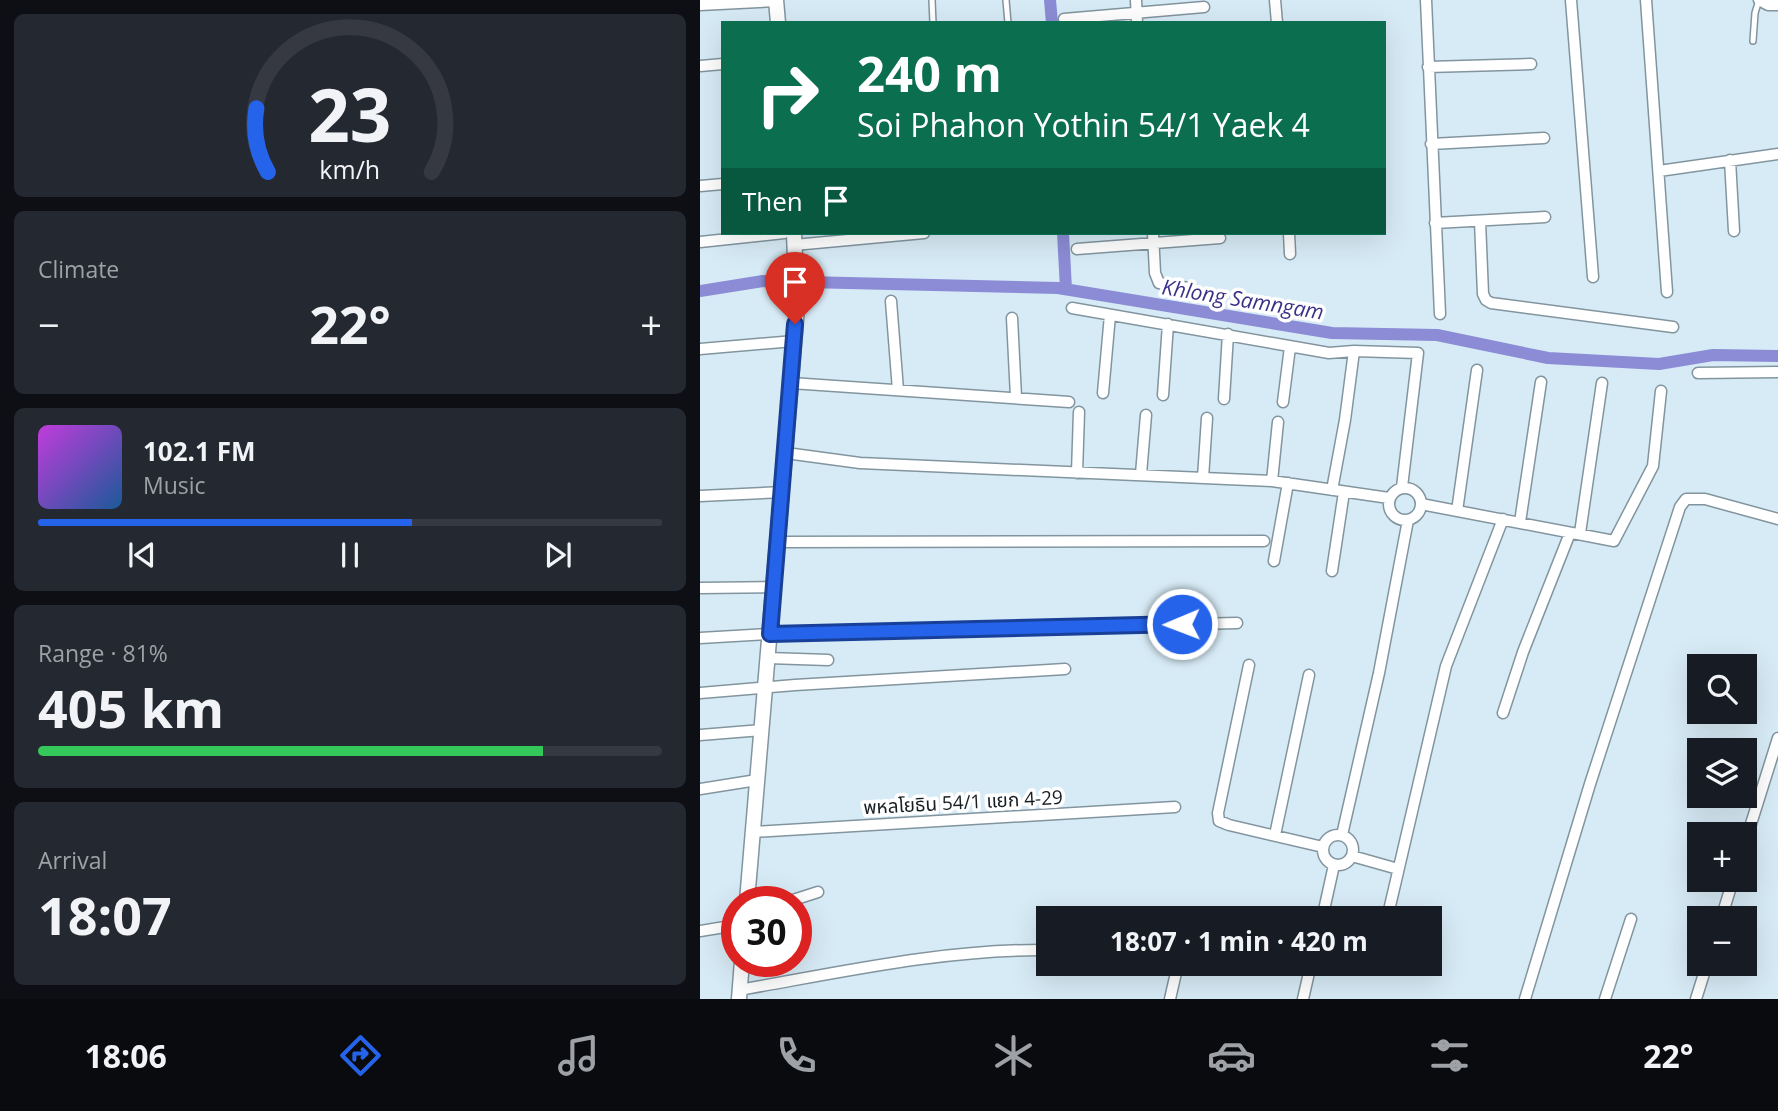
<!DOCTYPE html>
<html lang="en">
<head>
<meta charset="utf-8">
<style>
  body { margin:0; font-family:"Open Sans","Noto Sans Thai",sans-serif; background:#242831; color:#f1f3f6; height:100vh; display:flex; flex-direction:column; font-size:26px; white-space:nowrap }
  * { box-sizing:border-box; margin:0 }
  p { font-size:23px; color:#9ea1a6 }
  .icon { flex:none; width:38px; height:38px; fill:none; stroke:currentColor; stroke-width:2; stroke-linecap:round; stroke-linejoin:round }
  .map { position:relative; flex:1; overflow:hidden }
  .drawer { display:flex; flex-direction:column; gap:14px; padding:14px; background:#0d0f14; width:700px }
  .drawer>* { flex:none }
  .banner { position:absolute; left:21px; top:21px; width:665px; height:214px; border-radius:0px; box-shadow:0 7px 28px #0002; background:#0b6e4f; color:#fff; overflow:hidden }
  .fabs { position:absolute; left:987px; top:654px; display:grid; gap:14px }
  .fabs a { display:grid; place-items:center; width:70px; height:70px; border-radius:0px; background:#171b24; box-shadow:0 7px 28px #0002; font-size:35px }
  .speed { position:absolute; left:21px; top:886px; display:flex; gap:14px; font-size:35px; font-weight:700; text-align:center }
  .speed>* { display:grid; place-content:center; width:91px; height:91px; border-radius:50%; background:#171b24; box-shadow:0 7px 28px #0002; line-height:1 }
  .speed .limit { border:10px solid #d22; background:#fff; color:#111 }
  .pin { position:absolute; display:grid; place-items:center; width:60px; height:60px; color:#fff; margin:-72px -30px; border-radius:50% 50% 50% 0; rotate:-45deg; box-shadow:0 0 7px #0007 }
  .pin .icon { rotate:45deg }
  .me { position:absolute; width:77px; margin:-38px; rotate:269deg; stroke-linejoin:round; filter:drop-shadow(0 0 5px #0008) }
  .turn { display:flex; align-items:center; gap:24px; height:147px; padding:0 21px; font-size:32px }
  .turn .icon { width:91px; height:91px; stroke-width:2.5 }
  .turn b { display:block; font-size:49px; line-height:60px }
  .then { display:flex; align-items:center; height:66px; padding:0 21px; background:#0003; gap:14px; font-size:26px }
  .big { font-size:52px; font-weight:700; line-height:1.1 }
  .drawer .widget { flex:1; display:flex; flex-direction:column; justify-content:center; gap:10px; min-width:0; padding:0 24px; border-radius:10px; background:#242831 }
  .drawer .dial { align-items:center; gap:0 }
  .dial svg { height:182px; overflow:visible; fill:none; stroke:#363941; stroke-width:7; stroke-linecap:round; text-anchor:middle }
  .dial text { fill:#f1f3f6; stroke:none }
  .song { display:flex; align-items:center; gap:21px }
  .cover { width:84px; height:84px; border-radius:10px; background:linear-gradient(135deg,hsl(290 70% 55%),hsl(210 70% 35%)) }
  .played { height:7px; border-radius:4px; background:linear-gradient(90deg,#2563eb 60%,#363941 60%) }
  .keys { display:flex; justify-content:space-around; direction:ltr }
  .heat { display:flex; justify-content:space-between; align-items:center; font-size:38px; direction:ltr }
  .charge { height:10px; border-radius:5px; background:linear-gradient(90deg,#34c759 81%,#363941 0) }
  .trip { position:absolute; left:336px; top:906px; width:406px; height:70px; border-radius:0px; background:#171b24; box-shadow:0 7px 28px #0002; font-weight:700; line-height:70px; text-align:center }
  .menu { display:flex; height:112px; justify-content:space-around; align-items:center; background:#090b0e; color:#9ea1a6 }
  .menu .icon { width:49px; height:49px }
  .menu .active { color:#2563eb }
  .menu b { font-size:32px; color:#f1f3f6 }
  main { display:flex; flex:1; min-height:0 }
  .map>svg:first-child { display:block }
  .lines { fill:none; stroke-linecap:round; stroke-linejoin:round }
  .canal { stroke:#8b8cd5; stroke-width:12 }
  .lane-casing { stroke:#82959f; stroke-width:8 }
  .street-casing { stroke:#82959f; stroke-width:13 }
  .secondary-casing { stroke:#82959f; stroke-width:17 }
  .lane { stroke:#fff; stroke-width:5 }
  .street { stroke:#fff; stroke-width:10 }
  .secondary { stroke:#fff; stroke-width:14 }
  .route-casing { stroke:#184099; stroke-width:18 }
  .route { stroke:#2563eb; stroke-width:12 }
  .labels { text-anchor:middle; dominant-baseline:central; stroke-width:7; stroke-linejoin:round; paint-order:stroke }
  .street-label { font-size:19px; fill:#181f23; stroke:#fff }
  .water-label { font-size:21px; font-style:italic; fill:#3a3187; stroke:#fff }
</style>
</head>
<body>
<main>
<section class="drawer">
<div class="widget dial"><svg viewBox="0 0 100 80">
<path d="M14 69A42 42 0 1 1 86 69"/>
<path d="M14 69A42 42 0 0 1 9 41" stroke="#2563eb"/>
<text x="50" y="56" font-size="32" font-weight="700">23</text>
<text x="50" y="72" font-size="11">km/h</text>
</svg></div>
<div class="widget"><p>Climate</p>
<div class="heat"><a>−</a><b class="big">22°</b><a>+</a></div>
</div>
<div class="widget">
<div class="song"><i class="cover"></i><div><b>102.1 FM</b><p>Music</p></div></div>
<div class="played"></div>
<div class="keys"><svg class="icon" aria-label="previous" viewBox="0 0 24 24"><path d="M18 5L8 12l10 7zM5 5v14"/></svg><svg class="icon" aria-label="pause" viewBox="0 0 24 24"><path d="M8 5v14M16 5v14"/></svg><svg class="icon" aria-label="next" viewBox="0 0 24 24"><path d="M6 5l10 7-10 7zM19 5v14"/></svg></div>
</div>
<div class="widget"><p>Range · 81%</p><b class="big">405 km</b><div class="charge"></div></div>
<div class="widget"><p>Arrival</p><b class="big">18:07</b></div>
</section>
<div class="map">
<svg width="1078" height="999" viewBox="0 0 1078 999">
  <rect width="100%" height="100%" fill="#d7ebf6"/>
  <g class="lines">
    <path class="canal" d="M350,0L352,23
      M363,233L366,289
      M0,291L63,281L358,288L632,333L737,335L848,358L959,364L1013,355L1078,356"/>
    <g class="lane-casing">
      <path id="lane" d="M232,0L233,23
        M306,0L308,23
        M1053,41L1055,13L1059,0"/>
    </g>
    <g class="street-casing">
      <path id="street" d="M436,0L437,23
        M575,0L577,23
        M726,0L740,314
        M871,0L893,277
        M946,0L967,292
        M1059,0L1068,5H1078
        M0,5L76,1
        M364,19L504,7
        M0,66L23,64
        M728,67L831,64
        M731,144L844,138
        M1030,160L1034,231
        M959,171L1078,154
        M0,186L23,184
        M780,221L783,294L786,300L791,303L973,327
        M735,223L845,217
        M453,233L455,273L459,283L488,288
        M589,233L590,254
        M0,242L84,233
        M94,245L224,233
        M377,249L520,238
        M191,301L198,390
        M372,308L629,353L654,351L645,420L632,490
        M312,318L316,397
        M0,349L94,341
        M654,351L718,353L702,487
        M998,373L1078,372
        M91,383L369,402
        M403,393L410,315
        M463,395L468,324
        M524,399L528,334
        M583,402L590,347
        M86,453L160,463L572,481L689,498
        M377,473L379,412
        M441,474L446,415
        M503,478L507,418
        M572,481L578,422
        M689 504a16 16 0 1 1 32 0a16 16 0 1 1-32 0Z
        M0,496L83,492
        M721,504L914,541L953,466L961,391
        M757,511L777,370
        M820,522L841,382
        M880,533L902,383
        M79,542L564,541
        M574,561L588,483
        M632,571L644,492
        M0,588L74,587
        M0,638L70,634L537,623
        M68,658L128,660
        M549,665L518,813L519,821L529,825L623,847
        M0,693L95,685L365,669
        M803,713L823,652L870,533
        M0,735L62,730
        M0,789L57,780
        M52,832L475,807
        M623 850a15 15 0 1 1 30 0a15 15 0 1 1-30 0Z
        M575,835L609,675
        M642,835L679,673L708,520
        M1045,843L1078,738
        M652,856L698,869
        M90,901L118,892
        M622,919L634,865
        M687,919L746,666L803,519
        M1021,919L1033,880
        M0,931L37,925
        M39,990C142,972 244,949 348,950
        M470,999L478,964
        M603,999L611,964
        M825,999L890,784L980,507L986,499H1005L1078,519
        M905,999L931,919
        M996,999L1007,964"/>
    </g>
    <g class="secondary-casing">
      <path id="secondary" d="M76,0L78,23
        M47,901L97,308L94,233
        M39,999L42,961"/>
    </g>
    <use href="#lane" class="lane"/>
    <use href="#street" class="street"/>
    <use href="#secondary" class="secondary"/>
  </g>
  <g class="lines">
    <g class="route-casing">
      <path id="route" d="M95,324L70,634L482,624"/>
    </g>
    <use href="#route" class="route"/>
  </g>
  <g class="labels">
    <g class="street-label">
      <text transform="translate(263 802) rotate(-3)">พหลโยธิน 54/1 แยก 4-29</text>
    </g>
    <g class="water-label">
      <text transform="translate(543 299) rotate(9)">Khlong Samngam</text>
    </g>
  </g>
</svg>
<div class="fabs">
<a><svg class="icon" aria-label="search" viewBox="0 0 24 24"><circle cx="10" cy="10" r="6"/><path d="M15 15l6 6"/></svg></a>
<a><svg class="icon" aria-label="layers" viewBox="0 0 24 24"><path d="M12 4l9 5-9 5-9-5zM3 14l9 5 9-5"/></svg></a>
<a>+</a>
<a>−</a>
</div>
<div class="speed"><div class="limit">30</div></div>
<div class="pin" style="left:95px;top:324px;background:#d93025"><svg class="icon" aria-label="arrive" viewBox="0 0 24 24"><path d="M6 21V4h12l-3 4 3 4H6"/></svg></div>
<svg class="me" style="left:482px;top:624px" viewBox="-20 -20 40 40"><circle r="17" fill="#2563eb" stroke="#fff" stroke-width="3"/><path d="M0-11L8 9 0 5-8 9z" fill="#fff"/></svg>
<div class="trip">18:07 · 1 min · 420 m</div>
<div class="banner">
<div class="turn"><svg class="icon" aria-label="right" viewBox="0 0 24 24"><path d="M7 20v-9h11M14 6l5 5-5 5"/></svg><div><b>240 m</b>Soi Phahon Yothin 54/1 Yaek 4</div></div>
<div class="then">Then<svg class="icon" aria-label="arrive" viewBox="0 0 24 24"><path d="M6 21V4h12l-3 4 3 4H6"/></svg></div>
</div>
</div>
</main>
<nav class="menu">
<b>18:06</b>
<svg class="icon active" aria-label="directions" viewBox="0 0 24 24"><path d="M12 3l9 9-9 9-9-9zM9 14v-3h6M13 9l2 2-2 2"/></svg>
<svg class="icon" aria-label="music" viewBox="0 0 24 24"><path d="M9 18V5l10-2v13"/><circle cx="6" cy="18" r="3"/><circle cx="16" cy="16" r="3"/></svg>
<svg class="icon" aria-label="phone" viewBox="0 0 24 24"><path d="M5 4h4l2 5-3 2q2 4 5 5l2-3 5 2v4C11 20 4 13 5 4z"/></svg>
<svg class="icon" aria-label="climate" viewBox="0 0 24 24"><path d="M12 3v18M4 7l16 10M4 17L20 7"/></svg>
<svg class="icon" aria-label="car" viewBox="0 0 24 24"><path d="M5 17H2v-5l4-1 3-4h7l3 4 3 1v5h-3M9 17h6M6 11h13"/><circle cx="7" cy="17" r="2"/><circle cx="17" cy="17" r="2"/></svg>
<svg class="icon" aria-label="filters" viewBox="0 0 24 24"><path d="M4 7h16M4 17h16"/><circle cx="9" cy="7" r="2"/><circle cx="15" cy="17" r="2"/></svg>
<b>22°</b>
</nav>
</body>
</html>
